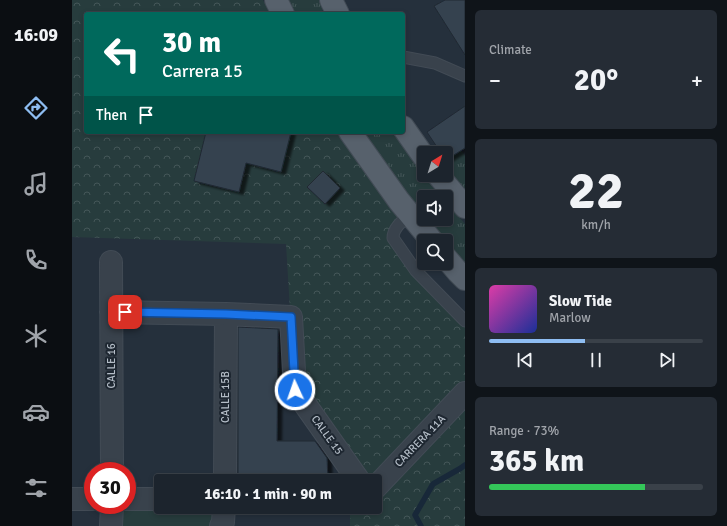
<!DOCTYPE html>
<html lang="en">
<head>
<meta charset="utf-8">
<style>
  body { margin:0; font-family:Signika,sans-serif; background:#252c35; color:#f1f3f6; height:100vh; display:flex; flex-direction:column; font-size:15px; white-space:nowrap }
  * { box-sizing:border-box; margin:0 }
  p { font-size:13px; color:#a0a4aa }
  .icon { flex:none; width:22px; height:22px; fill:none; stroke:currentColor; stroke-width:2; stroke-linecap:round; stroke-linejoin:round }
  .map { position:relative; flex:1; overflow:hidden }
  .panel { display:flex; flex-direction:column; gap:10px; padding:10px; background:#0f1419; width:262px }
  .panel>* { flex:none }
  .hud { position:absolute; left:12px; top:12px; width:321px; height:122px; border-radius:4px; box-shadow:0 2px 6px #0003,0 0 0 1px #3a4149; background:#00695c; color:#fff; overflow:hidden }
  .needle { width:26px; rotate:38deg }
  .buttons { position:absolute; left:345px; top:146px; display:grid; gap:8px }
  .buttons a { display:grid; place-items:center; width:36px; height:36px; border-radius:4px; background:#1c242d; box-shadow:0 2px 6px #0003,0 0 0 1px #3a4149; font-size:20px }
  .speed { position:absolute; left:12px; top:462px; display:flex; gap:8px; font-size:20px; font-weight:700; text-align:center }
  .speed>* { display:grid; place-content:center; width:52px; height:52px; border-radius:50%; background:#1c242d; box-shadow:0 2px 6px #0003,0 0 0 1px #3a4149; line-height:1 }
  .speed .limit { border:6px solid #d22; background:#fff; color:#111 }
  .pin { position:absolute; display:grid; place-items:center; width:34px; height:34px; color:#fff; margin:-17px; border-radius:8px; box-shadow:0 2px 6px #0006 }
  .me { position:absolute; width:44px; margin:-22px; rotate:357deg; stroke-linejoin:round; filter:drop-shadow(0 0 3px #0008) }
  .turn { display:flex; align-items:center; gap:14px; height:84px; padding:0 12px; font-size:18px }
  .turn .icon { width:52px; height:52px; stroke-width:2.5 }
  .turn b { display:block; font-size:28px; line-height:34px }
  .then { display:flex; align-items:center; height:38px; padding:0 12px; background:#0003; gap:8px; font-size:15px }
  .big { font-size:30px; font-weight:800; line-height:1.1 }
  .panel .tile { flex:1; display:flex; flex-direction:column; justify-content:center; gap:6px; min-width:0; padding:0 14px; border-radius:6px; background:#252c35 }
  .panel .dial { align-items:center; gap:0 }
  .dial b { font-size:52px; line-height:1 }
  .song { display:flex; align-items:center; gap:12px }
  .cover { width:48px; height:48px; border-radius:6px; background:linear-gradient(135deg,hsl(320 70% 55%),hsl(230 70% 35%)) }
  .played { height:4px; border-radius:2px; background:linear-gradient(90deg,#8ebdf2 45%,#3a4149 45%) }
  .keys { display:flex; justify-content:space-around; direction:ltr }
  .heat { display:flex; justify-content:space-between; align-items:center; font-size:22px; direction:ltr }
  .charge { height:6px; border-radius:3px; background:linear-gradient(90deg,#34c759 73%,#3a4149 0) }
  .trip { position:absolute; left:82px; top:474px; width:228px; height:40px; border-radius:4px; background:#1c242d; box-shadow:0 2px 6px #0003,0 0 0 1px #3a4149; font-weight:800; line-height:40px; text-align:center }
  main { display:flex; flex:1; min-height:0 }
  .tab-bar { display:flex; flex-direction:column; width:72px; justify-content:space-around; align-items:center; background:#0b0e12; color:#a0a4aa }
  .tab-bar .icon { width:28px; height:28px }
  .tab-bar .active { color:#8ebdf2 }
  .tab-bar b { font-size:18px; color:#f1f3f6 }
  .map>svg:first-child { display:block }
  .grass { fill:url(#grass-tufts) }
  .forest { fill:url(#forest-crowns) }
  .park { fill:#273c3d }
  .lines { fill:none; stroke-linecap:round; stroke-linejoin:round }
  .stream { stroke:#182839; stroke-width:5.5 }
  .building { fill:#344250; stroke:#202933; filter:url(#shadow) }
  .lane-casing { stroke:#424b55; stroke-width:13 }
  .street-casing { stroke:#424b55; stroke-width:24 }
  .primary-casing { stroke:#424b55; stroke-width:24 }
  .lane { stroke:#39424c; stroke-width:11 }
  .street { stroke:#39424c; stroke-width:22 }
  .primary { stroke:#57616c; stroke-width:22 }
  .route-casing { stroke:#114b97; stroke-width:10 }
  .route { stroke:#1a73e8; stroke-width:7 }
  .labels { text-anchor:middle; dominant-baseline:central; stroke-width:4; stroke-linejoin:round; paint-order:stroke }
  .street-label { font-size:11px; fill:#b4bdc7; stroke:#1e2731 }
</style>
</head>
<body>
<main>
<nav class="tab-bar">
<b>16:09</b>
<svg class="icon active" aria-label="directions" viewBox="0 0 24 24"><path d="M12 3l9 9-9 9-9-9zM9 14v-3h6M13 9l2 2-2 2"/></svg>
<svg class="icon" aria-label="music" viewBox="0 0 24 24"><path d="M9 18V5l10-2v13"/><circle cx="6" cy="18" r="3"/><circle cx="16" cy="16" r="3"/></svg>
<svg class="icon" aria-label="phone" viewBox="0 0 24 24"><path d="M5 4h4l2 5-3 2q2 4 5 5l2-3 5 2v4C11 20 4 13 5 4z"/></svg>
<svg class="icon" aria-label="climate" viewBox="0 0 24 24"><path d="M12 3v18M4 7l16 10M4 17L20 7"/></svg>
<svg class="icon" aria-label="car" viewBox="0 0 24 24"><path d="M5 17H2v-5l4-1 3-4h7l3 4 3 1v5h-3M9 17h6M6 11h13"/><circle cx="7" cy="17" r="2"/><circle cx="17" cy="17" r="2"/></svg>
<svg class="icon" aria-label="filters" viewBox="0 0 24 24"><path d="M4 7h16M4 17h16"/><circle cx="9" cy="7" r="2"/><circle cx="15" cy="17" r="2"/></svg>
</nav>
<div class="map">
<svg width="393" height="526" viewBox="0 0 393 526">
  <defs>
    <pattern id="grass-tufts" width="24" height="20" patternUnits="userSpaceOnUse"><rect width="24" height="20" fill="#273c3d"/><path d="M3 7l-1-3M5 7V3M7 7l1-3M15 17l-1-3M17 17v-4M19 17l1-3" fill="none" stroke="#445658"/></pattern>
    <pattern id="forest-crowns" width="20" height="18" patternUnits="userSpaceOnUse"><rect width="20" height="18" fill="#273c3d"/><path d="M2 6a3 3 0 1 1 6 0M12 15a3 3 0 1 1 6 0" fill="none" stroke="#445658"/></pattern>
    <filter id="shadow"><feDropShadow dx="4.5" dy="2.5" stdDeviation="1" flood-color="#0009"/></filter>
  </defs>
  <rect width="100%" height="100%" fill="#25303c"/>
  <path class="grass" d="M216,0H247L250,7L251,14H223Z
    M292,132H321L353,176L370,197H352V215L342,203Z
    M389,150L393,156V190L374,167V161Z
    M374,202L393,224V264L355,219H374Z"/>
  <path class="forest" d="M0,0H191L198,14H14V132H265L319,210L327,219L319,228L340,274L393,327V383L296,481L230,389L218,310L214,244L0,237Z
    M393,404V526H278V512H281L290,507H303V499Z"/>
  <path class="park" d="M44,505L89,507H147L144,526H44Z"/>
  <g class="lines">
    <path class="stream" d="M349,526L343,515L361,484L389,468L393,465"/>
  </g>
  <path class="building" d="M373,0H393V55L362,6Z
    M393,106V148L374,160V153H369L355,132Z
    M134,132H219L209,172L174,163L167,192L122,181Z
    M251,171L268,188L253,204L235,187Z
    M166,327L206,329L205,441H243L255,458L256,481H166Z"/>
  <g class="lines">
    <g class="lane-casing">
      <path id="lane" d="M331,57L363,63L393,76
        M338,215C330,221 321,228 321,238L344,271L393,321"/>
    </g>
    <g class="street-casing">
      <path id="street" d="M39,262L40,471
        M39,312L154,314L219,317L223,390L287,481
        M153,481L154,314
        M303,488L393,393
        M0,499H21
        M55,499H89
        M39,526L40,505
        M149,526L151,522L152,507"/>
    </g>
    <g class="primary-casing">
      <path id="primary" d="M204,0L211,14
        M259,0L266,14
        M331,127L352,157
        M278,132L327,201L360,241
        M366,175L393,207
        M374,258L386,272L393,279"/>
    </g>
    <use href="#lane" class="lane"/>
    <use href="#street" class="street"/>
    <use href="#primary" class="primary"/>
  </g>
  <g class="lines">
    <g class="route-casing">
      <path id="route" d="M53,312L154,314L219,317L223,390"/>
    </g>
    <use href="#route" class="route"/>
  </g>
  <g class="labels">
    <g class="street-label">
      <text transform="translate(39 366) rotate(-90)">CALLE 16</text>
      <text transform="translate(153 397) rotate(-90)">CALLE 15B</text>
      <text transform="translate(255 435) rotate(54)">CALLE 15</text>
      <text transform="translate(348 441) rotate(-46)">CARRERA 11A</text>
    </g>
  </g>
</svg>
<div class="buttons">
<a><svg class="needle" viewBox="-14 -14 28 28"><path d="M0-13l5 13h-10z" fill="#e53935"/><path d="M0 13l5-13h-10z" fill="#a0a4aa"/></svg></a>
<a><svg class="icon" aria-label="sound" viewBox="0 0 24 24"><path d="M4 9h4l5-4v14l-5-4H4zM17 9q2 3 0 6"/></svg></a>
<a><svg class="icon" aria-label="search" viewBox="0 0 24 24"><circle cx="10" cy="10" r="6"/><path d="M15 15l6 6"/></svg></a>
</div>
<div class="speed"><div class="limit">30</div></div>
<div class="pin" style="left:53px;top:312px;background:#d93025"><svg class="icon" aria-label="arrive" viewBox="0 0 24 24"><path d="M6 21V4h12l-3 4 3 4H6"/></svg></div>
<svg class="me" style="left:223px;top:390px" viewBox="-20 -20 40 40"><circle r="17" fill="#1a73e8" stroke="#fff" stroke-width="3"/><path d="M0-11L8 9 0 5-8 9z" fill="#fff"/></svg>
<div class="trip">16:10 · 1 min · 90 m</div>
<div class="hud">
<div class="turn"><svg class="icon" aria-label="left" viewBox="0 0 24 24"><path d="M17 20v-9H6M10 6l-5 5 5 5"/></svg><div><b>30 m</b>Carrera 15</div></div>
<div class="then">Then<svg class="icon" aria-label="arrive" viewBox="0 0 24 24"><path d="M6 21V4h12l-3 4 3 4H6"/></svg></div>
</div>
</div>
<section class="panel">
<div class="tile"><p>Climate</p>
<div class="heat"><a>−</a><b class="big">20°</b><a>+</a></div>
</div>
<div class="tile dial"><b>22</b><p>km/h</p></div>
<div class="tile">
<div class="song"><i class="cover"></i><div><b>Slow Tide</b><p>Marlow</p></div></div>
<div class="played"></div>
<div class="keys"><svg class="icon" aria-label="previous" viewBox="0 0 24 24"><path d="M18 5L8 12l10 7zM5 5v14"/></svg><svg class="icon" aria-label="pause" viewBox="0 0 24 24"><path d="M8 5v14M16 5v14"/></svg><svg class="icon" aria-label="next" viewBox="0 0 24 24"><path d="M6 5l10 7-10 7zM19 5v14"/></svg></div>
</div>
<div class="tile"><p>Range · 73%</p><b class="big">365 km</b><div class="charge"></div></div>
</section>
</main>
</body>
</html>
